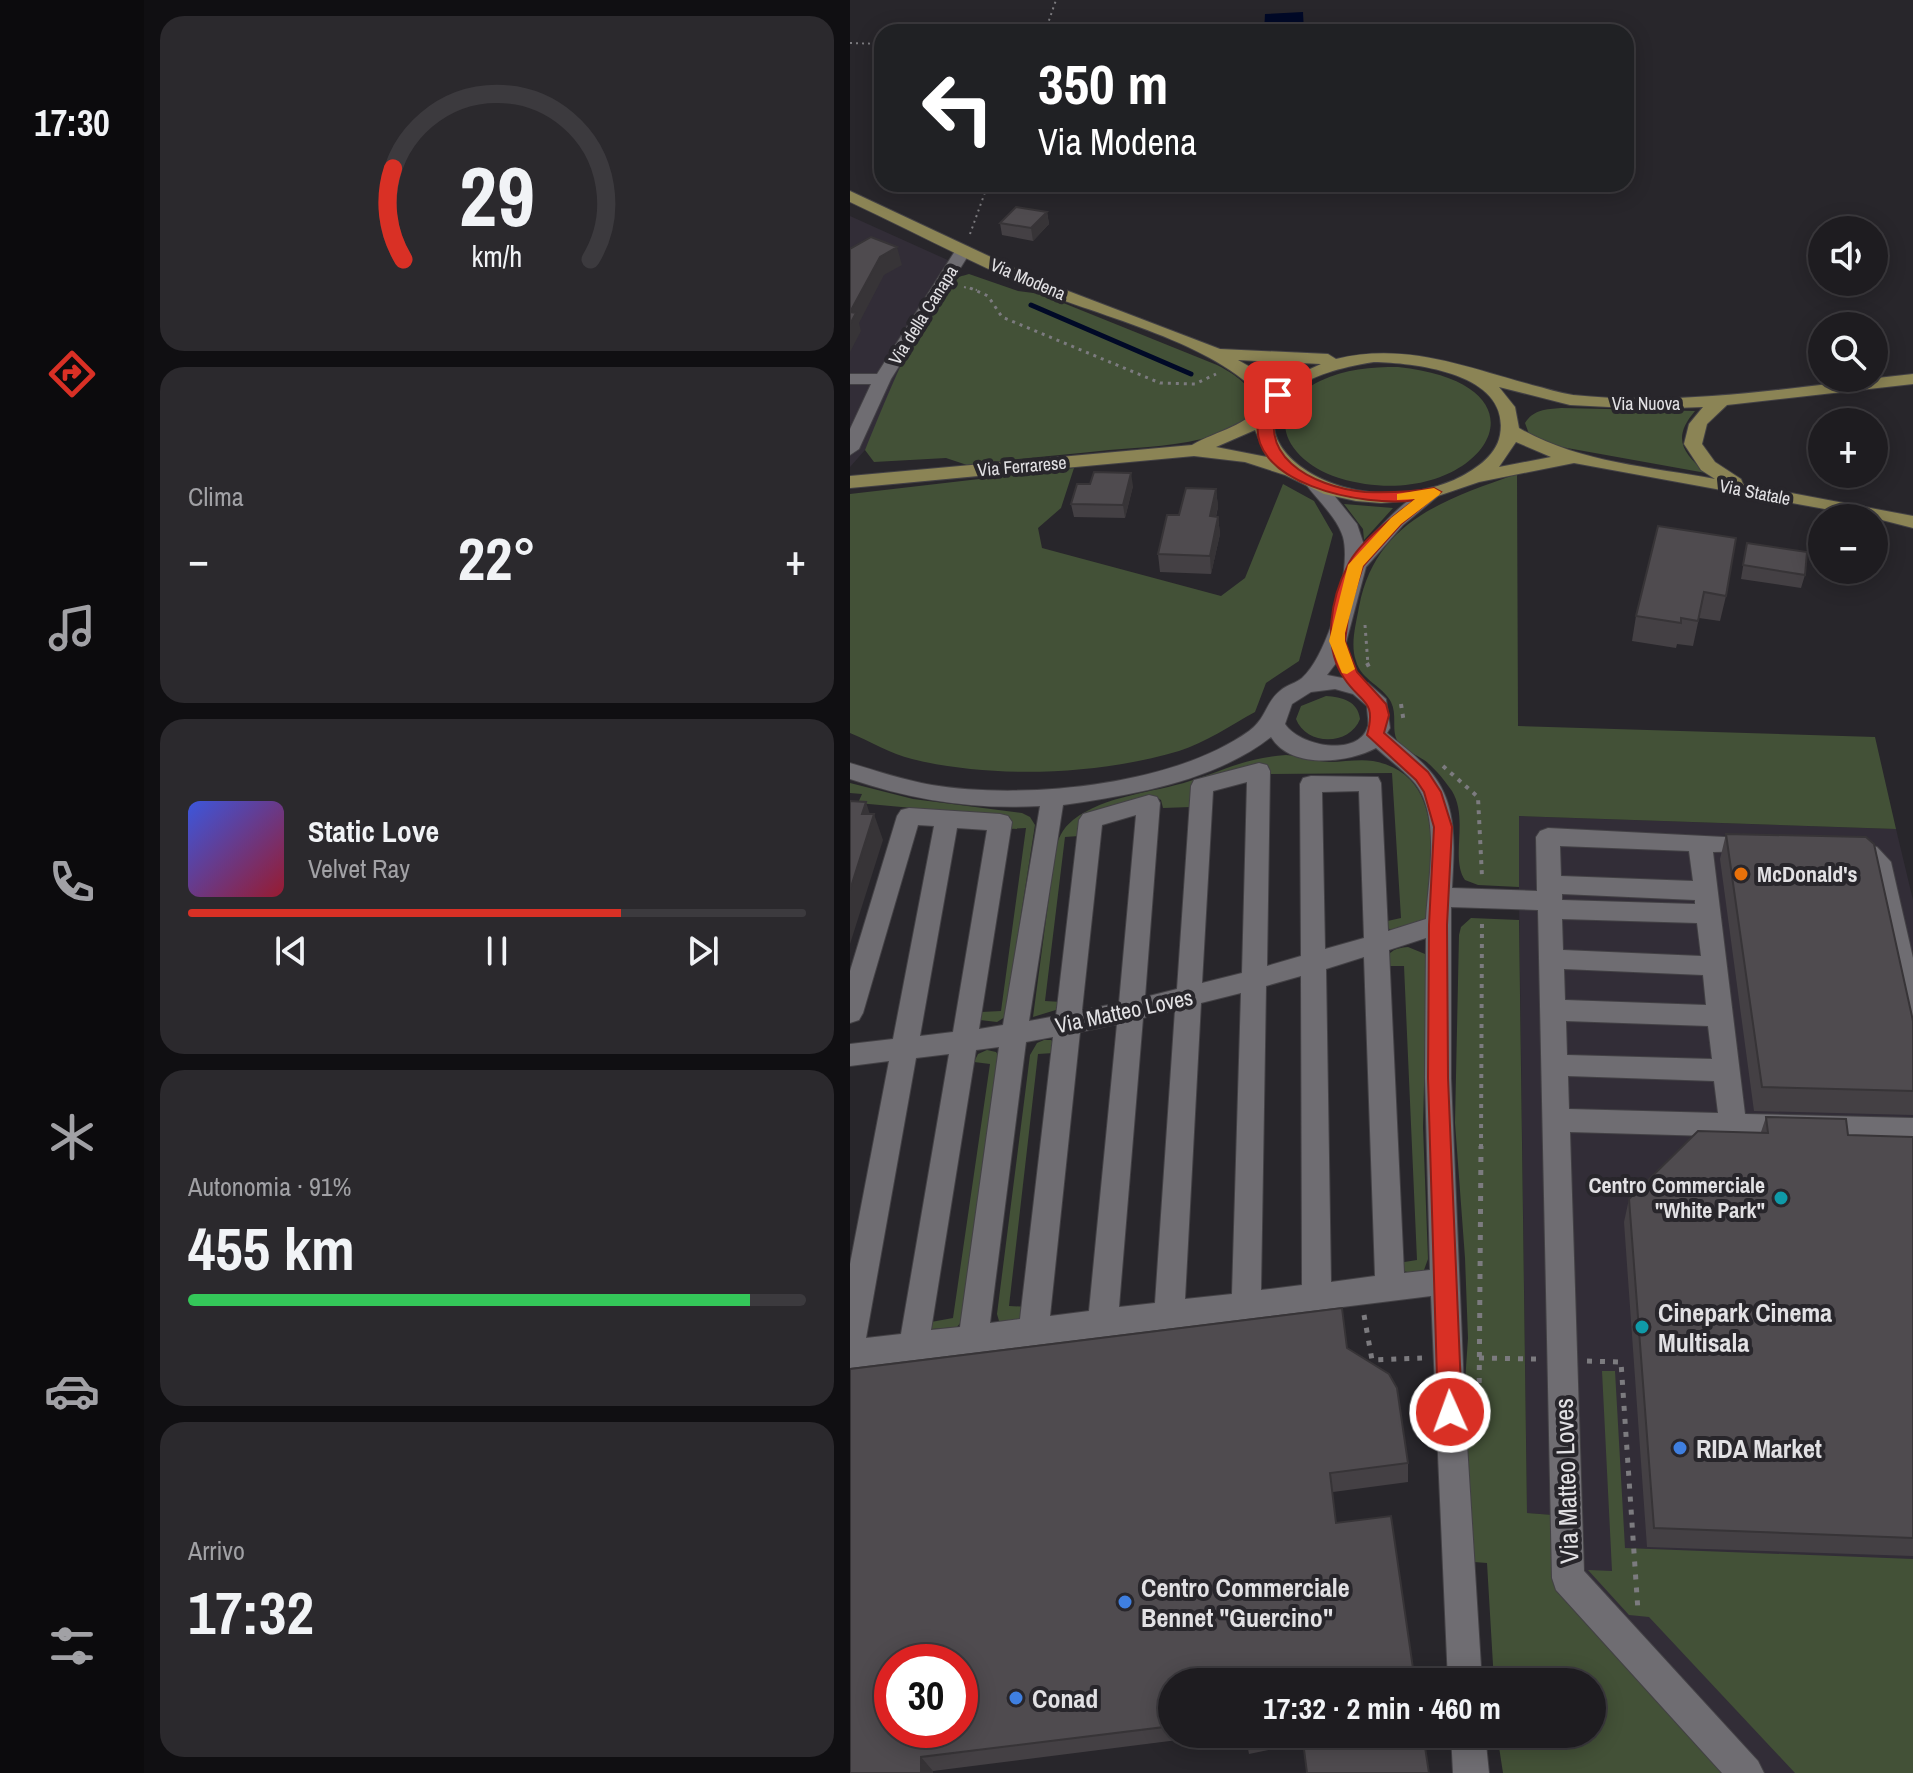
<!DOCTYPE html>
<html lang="it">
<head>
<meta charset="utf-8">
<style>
  body { margin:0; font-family:"Archivo Narrow",sans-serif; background:#2b292d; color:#f1f3f6; height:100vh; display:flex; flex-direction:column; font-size:30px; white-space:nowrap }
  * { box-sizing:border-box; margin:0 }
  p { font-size:26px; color:#a1a1a5 }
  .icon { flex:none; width:44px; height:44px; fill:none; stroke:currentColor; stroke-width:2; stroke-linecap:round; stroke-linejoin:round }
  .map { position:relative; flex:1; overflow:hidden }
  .details { display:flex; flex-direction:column; gap:16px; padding:16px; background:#100f12; width:706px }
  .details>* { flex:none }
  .top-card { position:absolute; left:24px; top:24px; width:760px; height:168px; border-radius:24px; box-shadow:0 4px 20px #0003,0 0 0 2px #3c3a3e; background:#202124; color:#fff; overflow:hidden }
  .tools { position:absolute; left:958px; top:216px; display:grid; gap:16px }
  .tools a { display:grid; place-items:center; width:80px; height:80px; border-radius:50%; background:#1e1c20; box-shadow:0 4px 20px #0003,0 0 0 2px #3c3a3e; font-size:40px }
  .speed { position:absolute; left:24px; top:1644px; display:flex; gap:16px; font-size:40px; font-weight:700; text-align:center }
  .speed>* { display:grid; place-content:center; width:104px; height:104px; border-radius:50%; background:#1e1c20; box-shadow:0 4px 20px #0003,0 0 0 2px #3c3a3e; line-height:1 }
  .speed .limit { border:12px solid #d22; background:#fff; color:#111 }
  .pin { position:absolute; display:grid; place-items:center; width:68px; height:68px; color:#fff; margin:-34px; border-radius:16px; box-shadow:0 4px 12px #0006 }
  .me { position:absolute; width:88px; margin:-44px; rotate:358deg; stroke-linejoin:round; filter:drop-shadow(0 0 6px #0008) }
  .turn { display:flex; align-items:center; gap:28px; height:168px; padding:0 32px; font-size:36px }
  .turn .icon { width:104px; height:104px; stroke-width:2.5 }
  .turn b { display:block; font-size:56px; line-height:68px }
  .big { font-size:60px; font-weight:700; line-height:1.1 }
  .details .widget { flex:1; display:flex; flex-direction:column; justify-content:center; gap:12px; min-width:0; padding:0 28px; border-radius:24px; background:#2b292d }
  .details .dial { align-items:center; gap:0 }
  .dial svg { height:208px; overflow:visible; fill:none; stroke:#3c3a3e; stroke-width:7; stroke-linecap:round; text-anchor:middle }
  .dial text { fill:#f1f3f6; stroke:none }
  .song { display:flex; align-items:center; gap:24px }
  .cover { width:96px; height:96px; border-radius:12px; background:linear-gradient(135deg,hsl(230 70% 55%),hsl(350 70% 35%)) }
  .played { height:8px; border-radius:4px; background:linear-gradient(90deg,#d93025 70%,#3c3a3e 70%) }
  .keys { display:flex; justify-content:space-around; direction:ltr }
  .heat { display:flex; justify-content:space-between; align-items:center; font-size:44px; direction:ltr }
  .charge { height:12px; border-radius:6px; background:linear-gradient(90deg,#34c759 91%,#3c3a3e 0) }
  .trip { position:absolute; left:308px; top:1668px; width:448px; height:80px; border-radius:40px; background:#1e1c20; box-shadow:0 4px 20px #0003,0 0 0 2px #3c3a3e; font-weight:700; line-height:80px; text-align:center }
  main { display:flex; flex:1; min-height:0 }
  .tabs { display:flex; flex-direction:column; width:144px; justify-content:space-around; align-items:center; background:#0c0b0d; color:#a1a1a5 }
  .tabs .icon { width:56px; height:56px }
  .tabs .on { color:#d93025 }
  .tabs b { font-size:36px; color:#f1f3f6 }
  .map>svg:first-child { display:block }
  .built { fill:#322d37 }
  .green { fill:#435137 }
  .water { fill:#000927 }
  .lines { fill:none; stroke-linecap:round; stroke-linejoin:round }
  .stream { stroke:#000927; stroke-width:5 }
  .minor-casing { stroke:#434145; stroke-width:2 }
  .major-casing { stroke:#434145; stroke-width:2 }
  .path-far3 { stroke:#7c7b7f; stroke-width:2; stroke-dasharray:2 4; stroke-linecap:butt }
  .path-far2 { stroke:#7c7b7f; stroke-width:3; stroke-dasharray:3 5; stroke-linecap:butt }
  .path-far1 { stroke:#7c7b7f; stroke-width:4; stroke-dasharray:4 6; stroke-linecap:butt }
  .path { stroke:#7c7b7f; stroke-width:5; stroke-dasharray:5 8; stroke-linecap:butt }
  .minor { fill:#6f6d72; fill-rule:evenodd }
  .major { fill:#8b8455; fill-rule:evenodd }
  .wall { fill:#444044 }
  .shaded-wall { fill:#373437 }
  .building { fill:#4f4b4f; stroke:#373437; stroke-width:2; fill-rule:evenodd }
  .route { fill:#d93025; stroke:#8d1f18; stroke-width:2 }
  .slow { fill:#f59e0b }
  .food-dot { fill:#e8710a; stroke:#28262b; stroke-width:3 }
  .culture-dot { fill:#0f9aa8; stroke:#28262b; stroke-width:3 }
  .shop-dot { fill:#3f7fe0; stroke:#28262b; stroke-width:3 }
  .labels { text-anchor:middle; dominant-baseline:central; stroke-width:8; stroke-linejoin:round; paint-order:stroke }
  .far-street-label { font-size:18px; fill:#e2e1e4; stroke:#28262b }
  .poi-label { font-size:22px; font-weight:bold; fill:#e2e1e4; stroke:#28262b; text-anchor:start }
  .street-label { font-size:22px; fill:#e2e1e4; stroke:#28262b }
  .near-poi-label { font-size:26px; font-weight:bold; fill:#e2e1e4; stroke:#28262b; text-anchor:start }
  .near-street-label { font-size:26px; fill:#e2e1e4; stroke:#28262b }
</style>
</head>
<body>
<main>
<nav class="tabs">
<b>17:30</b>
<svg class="icon on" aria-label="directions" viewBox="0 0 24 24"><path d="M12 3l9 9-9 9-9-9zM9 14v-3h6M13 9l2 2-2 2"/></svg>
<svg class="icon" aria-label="music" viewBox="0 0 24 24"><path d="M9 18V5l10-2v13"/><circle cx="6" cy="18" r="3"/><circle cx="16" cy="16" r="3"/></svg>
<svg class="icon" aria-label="phone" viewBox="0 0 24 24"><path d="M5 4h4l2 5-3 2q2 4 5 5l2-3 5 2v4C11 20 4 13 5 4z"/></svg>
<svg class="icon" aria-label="climate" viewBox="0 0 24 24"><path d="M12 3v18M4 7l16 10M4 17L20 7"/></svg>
<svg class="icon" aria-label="car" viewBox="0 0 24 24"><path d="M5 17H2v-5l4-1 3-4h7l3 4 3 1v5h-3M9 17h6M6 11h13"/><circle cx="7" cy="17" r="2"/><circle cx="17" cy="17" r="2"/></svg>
<svg class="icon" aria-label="filters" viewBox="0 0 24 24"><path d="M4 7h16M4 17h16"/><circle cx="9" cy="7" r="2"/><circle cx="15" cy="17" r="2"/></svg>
</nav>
<section class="details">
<div class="widget dial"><svg viewBox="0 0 100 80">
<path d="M14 69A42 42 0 1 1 86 69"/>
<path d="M14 69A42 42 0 0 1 10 34" stroke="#d93025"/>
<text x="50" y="56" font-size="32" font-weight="700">29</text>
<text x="50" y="72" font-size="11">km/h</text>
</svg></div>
<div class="widget"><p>Clima</p>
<div class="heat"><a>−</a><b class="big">22°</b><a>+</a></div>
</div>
<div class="widget">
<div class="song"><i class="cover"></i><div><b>Static Love</b><p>Velvet Ray</p></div></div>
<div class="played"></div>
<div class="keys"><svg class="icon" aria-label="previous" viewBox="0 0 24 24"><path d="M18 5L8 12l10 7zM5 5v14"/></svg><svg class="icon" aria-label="pause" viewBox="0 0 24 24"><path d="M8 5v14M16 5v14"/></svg><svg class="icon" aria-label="next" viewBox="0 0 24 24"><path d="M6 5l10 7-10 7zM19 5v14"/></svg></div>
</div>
<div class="widget"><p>Autonomia · 91%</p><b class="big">455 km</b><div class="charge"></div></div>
<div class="widget"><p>Arrivo</p><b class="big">17:32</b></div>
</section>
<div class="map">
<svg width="1063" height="1773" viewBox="0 0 1063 1773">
  <rect width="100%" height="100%" fill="#28262b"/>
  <path class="built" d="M0,216L111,266L15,450L0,467Z
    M668,816L1046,829L1063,900V1773H877L704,1585L703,1515L677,1513Z"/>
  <path class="green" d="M119,274L168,291L191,294L367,365C416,390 418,417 363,436C330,446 293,447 259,450C211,455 164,459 117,465L96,458L24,462L15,450C36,400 65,322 101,282C106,277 112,276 119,274Z
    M548,367C721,386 623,519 489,478C436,461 409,411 470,381C495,369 521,367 548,367Z
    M711,408L845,411C822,438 832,452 856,473L706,446L679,434L675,423C683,410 696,409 711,408Z
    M224,468L211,508L188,528L192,548L371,596L395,578L433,484L464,501L483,534L449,661L416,683L405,712C381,725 355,743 329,751C249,775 143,779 62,759C41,754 20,741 0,733V494Z
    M667,474L668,726L1025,737L1046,829L669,816V887L628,885L615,880C600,859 619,819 602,791C595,781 584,767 574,760C565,754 556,752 549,743C540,732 548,716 541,702C533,686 511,680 506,661C500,644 506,624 509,607C525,522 593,500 667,474Z
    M494,504L543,508L514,540L513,529Z
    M476,696C492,697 508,701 510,719C500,746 456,746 446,719L451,706Z
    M436,755C450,756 464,761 479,762C494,762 508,759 523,761C599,775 580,865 577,920L544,930L535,928L533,922L551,918L542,773L421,774L418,767L407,763L343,784L341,807L313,808L311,800L304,796L294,798L229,836L215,837L195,1001L212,1002L209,1009L183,1017L205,852C208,838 212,829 223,820C255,795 303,793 340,781C378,769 395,758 436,755Z
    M0,783L63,799L172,813L180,817L185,825L155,1017L147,1022L130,1020L131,1012L151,1011L176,828L159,829L160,817L8,803L12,794L0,793Z
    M621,918L669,920L677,1513L703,1515L704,1586L877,1773H653L647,1734H742V1682H644L637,1563L624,1562L613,1412L618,1338L615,1258L605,1123L609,935L611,927Z
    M558,947L575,954L577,964L573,1127L578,1259L574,1270L563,1273L552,1271L548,1263L567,1260L554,966H534C537,952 544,948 558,947Z
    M194,1040H201L206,1045L204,1053L188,1054L159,1306L179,1307L169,1322L149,1321L147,1314L180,1055L187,1043Z
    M137,1050L146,1052L150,1058L111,1322L107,1327L82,1329L81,1322L103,1318L140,1064L124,1062L128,1054Z
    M752,1371H765L775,1548L1063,1559V1773H945L799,1617L779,1615L738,1570L762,1571Z"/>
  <path class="water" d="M453,12L454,32H414L415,14Z"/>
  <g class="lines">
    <path class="stream" d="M181,305L341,374"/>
    <g class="minor-casing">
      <path id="minor" d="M113,246L121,251L41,379L9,449L0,455V429L21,384H0V374H27L105,251Z
        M464,477L471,479L507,524L514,545C528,529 568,482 591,488L593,492L553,525L516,567L493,654L477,675L518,683L536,699L540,728L537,733C551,745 567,756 579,770C609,803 604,848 602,888L687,891L686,837L690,831L698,828L914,839L918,845L914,851L863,852L895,1114L1063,1118V1142L720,1132L734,1571L908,1761L914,1773H872L706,1590L702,1578L688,910L601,907V1078L615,1412L632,1682H598L581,1296L0,1368V1264L39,1061L0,1066V1044L43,1039L84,826L68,825L13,1013L9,1020L0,1023V971L47,816L51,810L59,808L150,814L158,816L162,822L129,1029L153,1025L190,806C124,810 62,800 0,779V763C27,771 54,780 82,785C173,800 322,786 399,731C417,718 415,702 431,690C437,685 446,683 452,678C478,655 502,570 493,537C487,517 467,500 455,483ZM485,689L503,694L517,706C517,712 519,721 518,726C509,758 449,746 435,724L442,704L461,692ZM421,737C441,770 498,763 526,748C538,759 552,769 563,781C592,813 578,880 576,919L538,931L531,783L528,777L461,776L453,778L450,784L451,956L417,966L420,771L417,765L409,763L344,780L341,786L327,989L295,997L310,803L307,797L299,795L233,814L229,820L206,1016L179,1021L213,805C283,795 365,781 421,737ZM397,782L392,973L352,983L363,791ZM509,791L514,938L475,949L472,792ZM286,815L269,1003L232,1010L252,825ZM107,828L137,830L103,1032L70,1036ZM710,846L839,851L843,881L711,876ZM712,894L845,900V904L712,900ZM712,919L847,923L851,956L713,950ZM576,938L575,1078L580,1270L554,1273L539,950ZM514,957L525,1276L481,1282L476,969ZM714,969L853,975L856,1005L715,1000ZM451,976L452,1285L411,1290L416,986ZM391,993L382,1294L335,1299L351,1003ZM325,1010L305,1303L269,1307L293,1018ZM716,1021L858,1026L862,1059L717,1055ZM267,1024L239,1311L200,1316L230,1032ZM203,1037L170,1319L140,1323L176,1042ZM149,1047L110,1327L81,1330L126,1050ZM99,1054L51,1334L16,1338L66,1058ZM718,1076L864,1081L868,1113L719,1109Z
        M999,840L1027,847L1041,862L1063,958V1024L1054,1021L1050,1014L1018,866L1012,860L991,855L987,849L991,843Z
        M601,1734H635L639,1773H603Z"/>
    </g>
    <g class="major-casing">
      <path id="major" d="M0,191L192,281L370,349L478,354L486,359C556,342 615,367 682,385C695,388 709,393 723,395C836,407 951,386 1063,374V384L877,405L857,424L852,444L865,462L891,479L893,484L1063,516V528L1024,518L724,463L629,482L579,499L531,503L506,501L474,494L435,475L395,462L344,456L0,488V476L342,445C368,430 397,427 415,400C363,341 253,318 181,288C120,262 60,230 0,202ZM388,360L471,364L436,380L424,389L409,372ZM524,362C565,363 661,373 650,435C646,457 623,471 604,480C469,537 320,393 524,362ZM649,387L720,405L798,409L853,407L839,424L834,444L851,470L865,479C800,467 727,462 669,428L665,407ZM405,430L417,457L366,447ZM666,442L701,457L649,467Z"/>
    </g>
    <path class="path-far3" d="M195,32L206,0
      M0,43L32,44
      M120,234L138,184
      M114,287L127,290"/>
    <path class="path-far2" d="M120,288L138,296L152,317L310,383L345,384L366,374
      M515,625L518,665"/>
    <path class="path-far1" d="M517,663L521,671
      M551,704L554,723
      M593,766L628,797L632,877
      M631,1148L632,918"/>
    <path class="path" d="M514,1315L522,1360L572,1358
      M629,1358L688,1359
      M737,1361L771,1362L788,1611
      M629,1409L631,1146"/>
    <use href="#minor" class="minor"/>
    <use href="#major" class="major"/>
  </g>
  <path class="wall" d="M197,212L199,224L183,241L152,235L150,223Z
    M283,486L275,518L224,517L221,504Z
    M366,489L368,507L366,517H368L370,534L361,574L310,572L308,554L329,515Z
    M808,526L876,596L870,621L849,618L843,646L827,644L826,648L782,641L786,616Z
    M897,543L955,575L951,588L891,579Z
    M876,834L1063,1021V1115L904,1111L870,859Z
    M916,1117L998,1135L1063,1137V1556L797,1547L774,1222L779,1199L911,1132Z
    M497,1348L558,1463V1482L483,1492L322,1682V1734H375L83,1771L0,1773Z
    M395,1734H573L453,1743L399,1754Z"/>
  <path class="shaded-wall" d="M197,212L199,224L183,241L181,228Z
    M47,247L52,265L34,275L9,323L11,331L0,352V312L30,257Z
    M281,473L283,486L275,518L273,505Z
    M366,489L368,507L361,534L360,516Z
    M368,517L370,534L361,574L360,556Z
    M16,802L22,821L24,814L33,840L0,944V890L12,814Z
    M71,1757L83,1771V1773H71Z"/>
  <path class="building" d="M166,207L197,212L181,228L150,223Z
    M21,237L47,247L30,257L0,312L6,313L0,324V249Z
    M244,472L281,473L273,505L221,504L227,484H240Z
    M336,488L366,489L360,516L368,517L360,556L308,554L317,515H329Z
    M808,526L886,538L876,596L854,592L848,621L831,618V623L786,616Z
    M897,543L957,552L955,575L893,565Z
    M0,801L16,802L12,814H24L0,890Z
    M876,834L1016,837L1024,844L1063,1021V1091L912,1087Z
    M916,1117L996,1119L998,1135L1063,1137V1538L804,1528L779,1199L848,1131L918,1133Z
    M492,1308L497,1348L539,1374L547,1388L558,1463L480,1473L486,1523L541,1516L565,1682H322V1726L71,1757V1773H0V1369ZM42,1662H110V1730H42Z
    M395,1734H425L396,1740Z
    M452,1734H573L579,1773H457Z"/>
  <path class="route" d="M423,392L434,395C399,454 462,487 515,492C538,493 561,492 584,488L591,492L551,524L513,566L499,610L495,641L507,672L536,704L539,715L534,733L578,772L591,792L602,827L597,925L598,1078L612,1412L608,1420L600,1423L592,1420L588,1412L578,1078L579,925L584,827L574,792L566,780L517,735C527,699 511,704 494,678C472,646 481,598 498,565C509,542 545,515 565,500C518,508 388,484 410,413C412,406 419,398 423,392Z"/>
  <path class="slow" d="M584,488L591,492L589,495L551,524L513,566L495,633V641L505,669L497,674L492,673L479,641L498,565L541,518L565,499L547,500V494Z"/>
  <circle class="food-dot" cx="891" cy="874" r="8"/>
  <g class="culture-dot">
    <circle cx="931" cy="1198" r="8"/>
    <circle cx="792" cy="1327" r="8"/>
  </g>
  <g class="shop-dot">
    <circle cx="830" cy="1448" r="8"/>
    <circle cx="275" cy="1602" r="8"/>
    <circle cx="166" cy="1698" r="8"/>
  </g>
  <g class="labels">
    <g class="far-street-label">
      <text transform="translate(178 279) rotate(23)">Via Modena</text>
      <text transform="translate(73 315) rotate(-58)">Via della Canapa</text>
      <text x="796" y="403">Via Nuova</text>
      <text transform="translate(172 466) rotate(-5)">Via Ferrarese</text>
      <text transform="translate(905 492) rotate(11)">Via Statale</text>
    </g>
    <g class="poi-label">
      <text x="907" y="874">McDonald's</text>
      <text x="915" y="1185" text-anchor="end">Centro Commerciale<tspan x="915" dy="25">"White Park"</tspan></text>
    </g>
    <g class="street-label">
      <text transform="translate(274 1011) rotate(-12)">Via Matteo Loves</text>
    </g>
    <g class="near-poi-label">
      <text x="808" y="1312">Cinepark Cinema<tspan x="808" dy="30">Multisala</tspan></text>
      <text x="846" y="1448">RIDA Market</text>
      <text x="291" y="1587">Centro Commerciale<tspan x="291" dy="30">Bennet "Guercino"</tspan></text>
      <text x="182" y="1698">Conad</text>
    </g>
    <g class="near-street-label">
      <text transform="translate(716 1481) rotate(-92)">Via Matteo Loves</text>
    </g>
  </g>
</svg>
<div class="tools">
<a><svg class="icon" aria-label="sound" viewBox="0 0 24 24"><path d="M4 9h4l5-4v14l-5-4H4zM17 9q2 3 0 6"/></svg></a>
<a><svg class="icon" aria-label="search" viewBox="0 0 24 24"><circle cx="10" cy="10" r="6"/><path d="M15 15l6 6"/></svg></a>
<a>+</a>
<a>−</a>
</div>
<div class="speed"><div class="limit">30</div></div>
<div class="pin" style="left:428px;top:395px;background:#d93025"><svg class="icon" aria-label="arrive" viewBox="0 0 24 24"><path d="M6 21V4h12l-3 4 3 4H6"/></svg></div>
<svg class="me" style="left:600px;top:1412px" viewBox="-20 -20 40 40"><circle r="17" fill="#d93025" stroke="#fff" stroke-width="3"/><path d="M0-11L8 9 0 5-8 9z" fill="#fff"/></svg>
<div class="trip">17:32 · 2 min · 460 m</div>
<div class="top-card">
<div class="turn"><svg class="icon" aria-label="left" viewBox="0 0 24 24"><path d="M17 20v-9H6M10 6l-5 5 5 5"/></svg><div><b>350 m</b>Via Modena</div></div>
</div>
</div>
</main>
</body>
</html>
